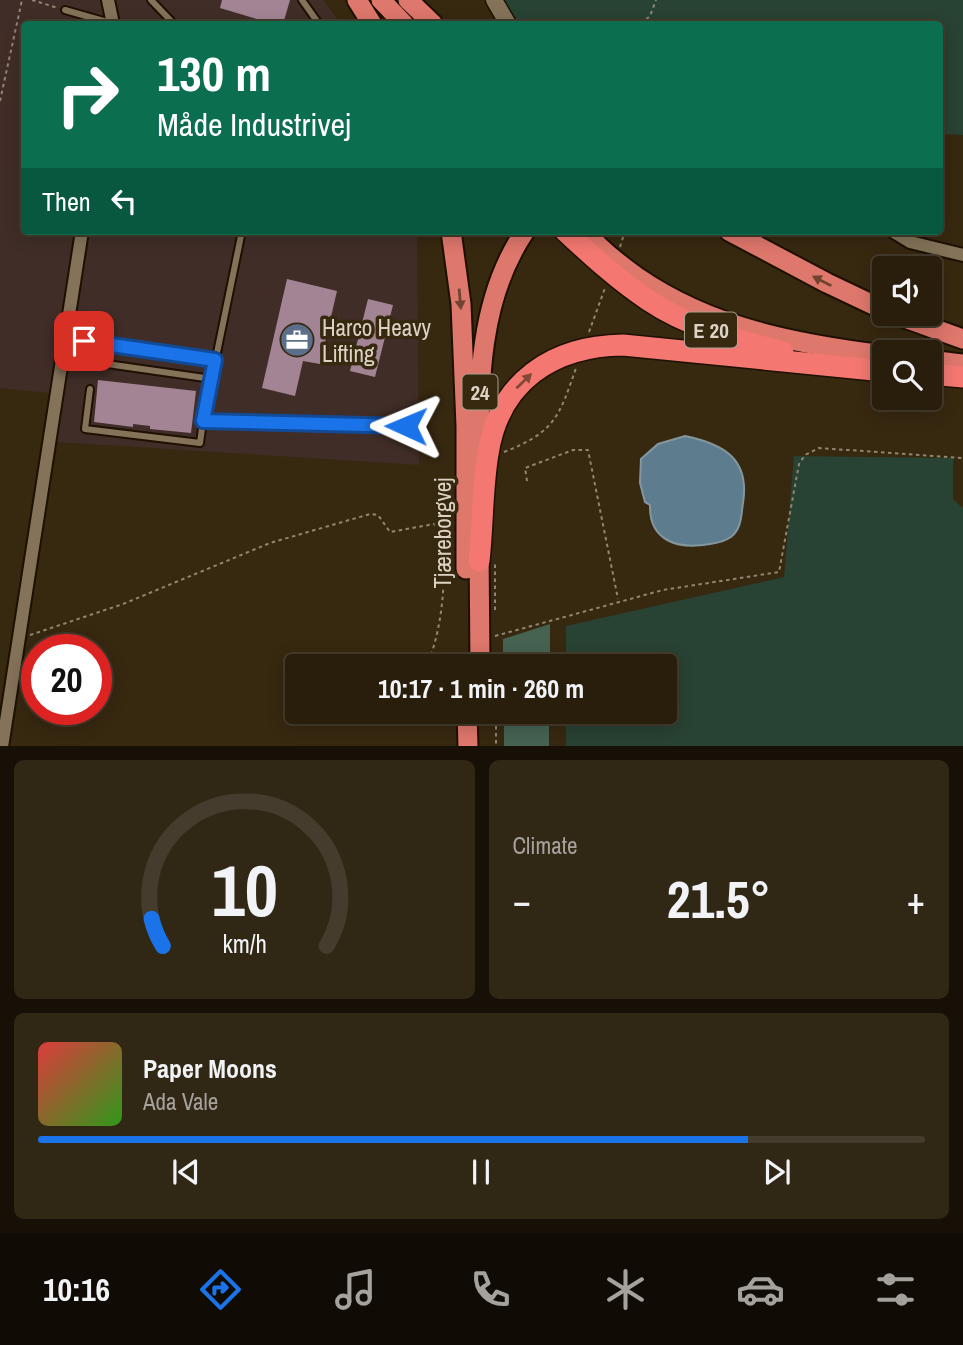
<!DOCTYPE html>
<html lang="en">
<head>
<meta charset="utf-8">
<style>
  body { margin:0; font-family:"Archivo Narrow",sans-serif; background:#312715; color:#f1f3f6; height:100vh; display:flex; flex-direction:column; font-size:26px; white-space:nowrap }
  * { box-sizing:border-box; margin:0 }
  p { font-size:23px; color:#a5a29d }
  .icon { flex:none; width:38px; height:38px; fill:none; stroke:currentColor; stroke-width:2; stroke-linecap:round; stroke-linejoin:round }
  .map { position:relative; height:746px; overflow:hidden }
  .drawer { display:flex; flex-direction:column; gap:14px; padding:14px; background:#171007; flex:1 }
  .drawer>* { flex:none }
  .guide { position:absolute; left:21px; top:21px; width:922px; height:214px; border-radius:7px; box-shadow:0 4px 18px #0003,0 0 0 2px #453c2d; background:#0b6e4f; color:#fff; overflow:hidden }
  .fabs { position:absolute; left:872px; top:256px; display:grid; gap:14px }
  .fabs a { display:grid; place-items:center; width:70px; height:70px; border-radius:7px; background:#291e0c; box-shadow:0 4px 18px #0003,0 0 0 2px #453c2d; font-size:35px }
  .speed { position:absolute; left:21px; top:634px; display:flex; gap:14px; font-size:35px; font-weight:700; text-align:center }
  .speed>* { display:grid; place-content:center; width:91px; height:91px; border-radius:50%; background:#291e0c; box-shadow:0 4px 18px #0003,0 0 0 2px #453c2d; line-height:1 }
  .speed .limit { border:10px solid #d22; background:#fff; color:#111 }
  .pin { position:absolute; display:grid; place-items:center; width:60px; height:60px; color:#fff; margin:-30px; border-radius:14px; box-shadow:0 4px 10px #0006 }
  .me { position:absolute; width:77px; margin:-38px; rotate:271deg; stroke-linejoin:round; filter:drop-shadow(0 0 5px #0008) }
  .turn { display:flex; align-items:center; gap:24px; height:147px; padding:0 21px; font-size:32px }
  .turn .icon { width:91px; height:91px; stroke-width:2.5 }
  .turn b { display:block; font-size:49px; line-height:60px }
  .then { display:flex; align-items:center; height:66px; padding:0 21px; background:#0003; gap:14px; font-size:26px }
  .big { font-size:52px; font-weight:700; line-height:1.1 }
  .drawer .card { flex:1; display:flex; flex-direction:column; justify-content:center; gap:10px; min-width:0; padding:0 24px; border-radius:10px; background:#312715 }
  .drawer .dial { align-items:center; gap:0 }
  .dial svg { height:182px; overflow:visible; fill:none; stroke:#453c2d; stroke-width:7; stroke-linecap:round; text-anchor:middle }
  .dial text { fill:#f1f3f6; stroke:none }
  .song { display:flex; align-items:center; gap:21px }
  .cover { width:84px; height:84px; border-radius:10px; background:linear-gradient(135deg,hsl(0 70% 55%),hsl(110 70% 35%)) }
  .played { height:7px; border-radius:4px; background:linear-gradient(90deg,#1a73e8 80%,#453c2d 80%) }
  .keys { display:flex; justify-content:space-around; direction:ltr }
  .heat { display:flex; justify-content:space-between; align-items:center; font-size:38px; direction:ltr }
  .drawer .tiles { flex:1; display:grid; gap:14px; grid-template-columns:1fr 1fr }
  .card:last-child { grid-column:span 2 }
  .trip { position:absolute; left:285px; top:654px; width:392px; height:70px; border-radius:7px; background:#291e0c; box-shadow:0 4px 18px #0003,0 0 0 2px #453c2d; font-weight:700; line-height:70px; text-align:center }
  .tabs { display:flex; height:112px; justify-content:space-around; align-items:center; background:#100c05; color:#a5a29d }
  .tabs .icon { width:49px; height:49px }
  .tabs .selected { color:#1a73e8 }
  .tabs b { font-size:32px; color:#f1f3f6 }
  .map>svg:first-child { display:block }
  .industrial { fill:#402d27 }
  .green { fill:#284233 }
  .forest { fill:#466352 }
  .water { fill:#5d7d8e; stroke:#83979e; stroke-width:2 }
  .building { fill:#a38494 }
  .lines { fill:none; stroke-linecap:round; stroke-linejoin:round }
  .service-casing { stroke:#1e1000; stroke-width:10 }
  .minor-casing { stroke:#1e1000; stroke-width:16 }
  .tertiary-casing { stroke:#1e1000; stroke-width:19 }
  .trunk-casing { stroke:#1e1000; stroke-width:23 }
  .motorway-casing { stroke:#1e1000; stroke-width:24 }
  .path { stroke:#918573; stroke-width:2; stroke-dasharray:3.5 3.5; stroke-linecap:butt }
  .service { stroke:#847359; stroke-width:6 }
  .minor { stroke:#847359; stroke-width:12 }
  .tertiary { stroke:#847359; stroke-width:16 }
  .trunk { stroke:#de776c; stroke-width:19 }
  .motorway { stroke:#f47871; stroke-width:21 }
  .oneway { fill:#714430 }
  .oneway2 { fill:#834837 }
  .route-casing { stroke:#114b97; stroke-width:18 }
  .route { stroke:#1a73e8; stroke-width:12 }
  .labels { text-anchor:middle; dominant-baseline:central; stroke-width:7; stroke-linejoin:round; paint-order:stroke }
  .shield { fill:#372810; stroke:#aaa08f; stroke-width:2 }
  .shield-label { font-size:21px; font-weight:bold; fill:#dcd3c5 }
  .poi-label { font-size:23px; fill:#dcd3c5; stroke:#372810; text-anchor:start }
  .street-label { font-size:23px; fill:#dcd3c5; stroke:#372810 }
</style>
</head>
<body>
<div class="map">
<svg width="963" height="747" viewBox="0 0 963 747">
  <rect width="100%" height="100%" fill="#372810"/>
  <path class="industrial" d="M0,0H323L341,24H24V231H417L419,465L42,441L50,393L0,388Z"/>
  <path class="green" d="M503,0H963V135L940,134V24H520Z
    M794,456L953,458V499L963,508V746H566V712H665V667H566V626L784,577Z"/>
  <path class="forest" d="M550,624V667H503V639Z
    M504,712H549V746H504Z"/>
  <path class="water" d="M685,436C724,444 750,459 743,503C741,515 742,528 731,537C725,541 717,543 710,544C678,550 649,541 650,505L645,502L640,483L641,459L658,444Z"/>
  <path class="building" d="M222,0H290L283,24H273L220,8Z
    M287,279L337,291L320,364L303,361L295,396L262,388Z
    M368,299L393,305L375,377L350,371Z
    M98,380L196,391L191,433L150,429V426L133,424V427L94,422Z"/>
  <g class="lines">
    <g class="service-casing">
      <path id="service" d="M151,0L174,24
        M302,0L319,24
        M65,10L114,24
        M242,231L203,421L406,426
        M65,339L215,360
        M86,361L212,379
        M90,389L85,429L200,443L203,421"/>
    </g>
    <g class="minor-casing">
      <path id="minor" d="M108,0L113,24
        M892,231L910,242L963,255
        M2,747L82,231"/>
    </g>
    <g class="tertiary-casing">
      <path id="tertiary" d="M494,0L508,24"/>
    </g>
    <g class="trunk-casing">
      <path id="trunk" d="M357,0L372,24
        M381,0L404,24
        M408,0L433,24
        M451,231L461,304L466,426V569
        M585,231C599,249 619,264 637,277C711,328 796,344 884,355
        M729,231L827,283L884,310
        M891,313L963,339
        M929,360L963,364
        M479,470C479,388 477,302 525,231
        M479,545L480,667
        M467,712L468,747"/>
    </g>
    <g class="motorway-casing">
      <path id="motorway" d="M565,231C592,256 618,280 648,300C688,327 737,340 783,352
        M929,374L963,377
        M479,561C483,526 482,489 488,454C499,381 553,346 623,345L884,371"/>
    </g>
    <path class="path" d="M32,0L58,8
      M641,24L650,16L656,0
      M0,101L22,0
      M620,247L625,231
      M589,332L605,288
      M504,452C555,432 559,417 576,368
      M527,481L525,468L573,450H588L618,599
      M495,610V563
      M30,635L123,604L270,543L370,514L378,515L390,532L434,524L442,532C446,577 444,623 427,666L422,667
      M495,636L663,590L779,572L799,464L805,455L819,448L963,458
      M496,712V747"/>
    <use href="#service" class="service"/>
    <use href="#minor" class="minor"/>
    <use href="#tertiary" class="tertiary"/>
    <use href="#trunk" class="trunk"/>
    <use href="#motorway" class="motorway"/>
  </g>
  <defs><path id="oneway-solid" d="M-6-.8H1V-3.2L6.5 0L1 3.2V.8H-6Z" transform="scale(1.75)"/></defs>
  <g class="oneway">
    <use href="#oneway-solid" transform="translate(822 281) rotate(-153)"/>
    <use href="#oneway-solid" transform="translate(460 299) rotate(85)"/>
  </g>
  <use class="oneway2" href="#oneway-solid" transform="translate(524 381) rotate(-44)"/>
  <g class="lines">
    <g class="route-casing">
      <path id="route" d="M84,341L215,360L203,421L406,426"/>
    </g>
    <use href="#route" class="route"/>
  </g>
  <defs>
    <g id="office-disc" transform="scale(1.75)"><circle r="9.5" fill="#5c6f8a" stroke="#372810"/><path d="M-6-3h4V-5.5h4V-3h4V5H-6ZM-1-4.5V-3h2v-1.5ZM-6 0V1H6V0Z" fill="#fff"/></g>
  </defs>
  <g fill-rule="evenodd">
    <use href="#office-disc" x="297" y="340"/>
  </g>
  <g class="labels">
    <g class="shield">
      <rect x="685" y="312.5" width="52" height="35" rx="5"/>
      <rect x="462.5" y="374.5" width="35" height="35" rx="5"/>
    </g>
    <g class="shield-label">
      <text x="711" y="330">E 20</text>
      <text x="480" y="392">24</text>
    </g>
    <g class="poi-label">
      <text x="322" y="327">Harco Heavy<tspan x="322" dy="26">Lifting</tspan></text>
    </g>
    <g class="street-label">
      <text transform="translate(442 533) rotate(-90)">Tjæreborgvej</text>
    </g>
  </g>
</svg>
<div class="fabs">
<a><svg class="icon" aria-label="sound" viewBox="0 0 24 24"><path d="M4 9h4l5-4v14l-5-4H4zM17 9q2 3 0 6"/></svg></a>
<a><svg class="icon" aria-label="search" viewBox="0 0 24 24"><circle cx="10" cy="10" r="6"/><path d="M15 15l6 6"/></svg></a>
</div>
<div class="speed"><div class="limit">20</div></div>
<div class="pin" style="left:84px;top:341px;background:#d93025"><svg class="icon" aria-label="arrive" viewBox="0 0 24 24"><path d="M6 21V4h12l-3 4 3 4H6"/></svg></div>
<svg class="me" style="left:406px;top:426px" viewBox="-20 -20 40 40"><path d="M0-17L14 15 0 8-14 15z" fill="#1a73e8" stroke="#fff" stroke-width="4"/></svg>
<div class="trip">10:17 · 1 min · 260 m</div>
<div class="guide">
<div class="turn"><svg class="icon" aria-label="right" viewBox="0 0 24 24"><path d="M7 20v-9h11M14 6l5 5-5 5"/></svg><div><b>130 m</b>Måde Industrivej</div></div>
<div class="then">Then<svg class="icon" aria-label="left" viewBox="0 0 24 24"><path d="M17 20v-9H6M10 6l-5 5 5 5"/></svg></div>
</div>
</div>
<section class="drawer">
<div class="tiles">
<div class="card dial"><svg viewBox="0 0 100 80">
<path d="M14 69A42 42 0 1 1 86 69"/>
<path d="M14 69A42 42 0 0 1 9 57" stroke="#1a73e8"/>
<text x="50" y="56" font-size="32" font-weight="700">10</text>
<text x="50" y="72" font-size="11">km/h</text>
</svg></div>
<div class="card"><p>Climate</p>
<div class="heat"><a>−</a><b class="big">21.5°</b><a>+</a></div>
</div>
<div class="card">
<div class="song"><i class="cover"></i><div><b>Paper Moons</b><p>Ada Vale</p></div></div>
<div class="played"></div>
<div class="keys"><svg class="icon" aria-label="previous" viewBox="0 0 24 24"><path d="M18 5L8 12l10 7zM5 5v14"/></svg><svg class="icon" aria-label="pause" viewBox="0 0 24 24"><path d="M8 5v14M16 5v14"/></svg><svg class="icon" aria-label="next" viewBox="0 0 24 24"><path d="M6 5l10 7-10 7zM19 5v14"/></svg></div>
</div>
</div>
</section>
<nav class="tabs">
<b>10:16</b>
<svg class="icon selected" aria-label="directions" viewBox="0 0 24 24"><path d="M12 3l9 9-9 9-9-9zM9 14v-3h6M13 9l2 2-2 2"/></svg>
<svg class="icon" aria-label="music" viewBox="0 0 24 24"><path d="M9 18V5l10-2v13"/><circle cx="6" cy="18" r="3"/><circle cx="16" cy="16" r="3"/></svg>
<svg class="icon" aria-label="phone" viewBox="0 0 24 24"><path d="M5 4h4l2 5-3 2q2 4 5 5l2-3 5 2v4C11 20 4 13 5 4z"/></svg>
<svg class="icon" aria-label="climate" viewBox="0 0 24 24"><path d="M12 3v18M4 7l16 10M4 17L20 7"/></svg>
<svg class="icon" aria-label="car" viewBox="0 0 24 24"><path d="M5 17H2v-5l4-1 3-4h7l3 4 3 1v5h-3M9 17h6M6 11h13"/><circle cx="7" cy="17" r="2"/><circle cx="17" cy="17" r="2"/></svg>
<svg class="icon" aria-label="filters" viewBox="0 0 24 24"><path d="M4 7h16M4 17h16"/><circle cx="9" cy="7" r="2"/><circle cx="15" cy="17" r="2"/></svg>
</nav>
</body>
</html>
